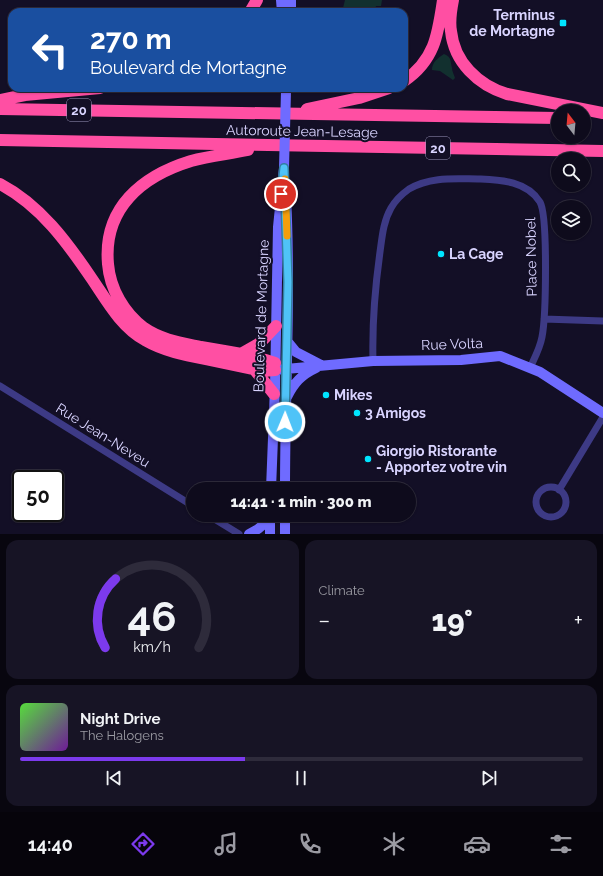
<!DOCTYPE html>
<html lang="en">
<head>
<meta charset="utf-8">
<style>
  body { margin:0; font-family:Raleway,sans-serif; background:#171425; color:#f1f3f6; height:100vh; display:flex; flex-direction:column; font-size:15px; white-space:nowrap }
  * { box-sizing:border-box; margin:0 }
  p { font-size:13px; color:#9b9ba3 }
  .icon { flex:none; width:22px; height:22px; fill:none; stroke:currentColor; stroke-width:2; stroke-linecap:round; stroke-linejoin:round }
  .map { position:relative; height:534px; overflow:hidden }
  .side { display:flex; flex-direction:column; gap:6px; padding:6px; background:#08060f; flex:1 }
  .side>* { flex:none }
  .top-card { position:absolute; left:8px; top:8px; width:400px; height:84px; border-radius:12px; box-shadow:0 1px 3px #0004,0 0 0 1px #2e2b3b; background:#1a4fa0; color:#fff; overflow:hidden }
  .needle { width:26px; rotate:344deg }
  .fabs { position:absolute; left:551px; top:104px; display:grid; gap:8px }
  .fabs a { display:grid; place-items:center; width:40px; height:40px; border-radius:50%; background:#0e0b1c; box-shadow:0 1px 3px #0004,0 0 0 1px #2e2b3b; font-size:20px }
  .speed { position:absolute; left:12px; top:470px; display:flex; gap:8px; font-size:20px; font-weight:700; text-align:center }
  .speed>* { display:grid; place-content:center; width:52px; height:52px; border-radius:50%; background:#0e0b1c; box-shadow:0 1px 3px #0004,0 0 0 1px #2e2b3b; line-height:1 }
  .speed .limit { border:2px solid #111; border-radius:6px; background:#fff; color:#111 }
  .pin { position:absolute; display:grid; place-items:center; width:34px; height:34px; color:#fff; margin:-17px; border:2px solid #fff; border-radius:50%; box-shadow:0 1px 4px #0007 }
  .me { position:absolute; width:44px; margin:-22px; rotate:1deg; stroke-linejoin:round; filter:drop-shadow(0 0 3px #0008) }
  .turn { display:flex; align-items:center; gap:14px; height:84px; padding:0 16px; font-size:18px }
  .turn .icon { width:52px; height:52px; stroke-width:2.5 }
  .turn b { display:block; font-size:28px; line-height:34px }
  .big { font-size:30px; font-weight:800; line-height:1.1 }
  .side .widget { flex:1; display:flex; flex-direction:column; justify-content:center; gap:6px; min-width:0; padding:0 14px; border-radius:12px; background:#171425 }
  .side .dial { align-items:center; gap:0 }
  .dial svg { height:104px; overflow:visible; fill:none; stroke:#2e2b3b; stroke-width:7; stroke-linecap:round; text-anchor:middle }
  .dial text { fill:#f1f3f6; stroke:none }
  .song { display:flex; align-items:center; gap:12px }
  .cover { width:48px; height:48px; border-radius:6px; background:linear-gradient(135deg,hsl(110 70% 55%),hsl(280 70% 35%)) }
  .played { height:4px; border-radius:2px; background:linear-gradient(90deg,#7c3aed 40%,#2e2b3b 40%) }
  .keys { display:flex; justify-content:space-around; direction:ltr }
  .heat { display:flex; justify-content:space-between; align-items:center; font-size:22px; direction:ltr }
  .side .tiles { flex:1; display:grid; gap:6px; grid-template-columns:1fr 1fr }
  .widget:last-child { grid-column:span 2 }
  .trip { position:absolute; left:186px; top:482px; width:230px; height:40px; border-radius:20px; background:#0e0b1c; box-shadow:0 1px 3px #0004,0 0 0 1px #2e2b3b; font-weight:800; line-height:40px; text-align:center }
  .tab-bar { display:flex; height:64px; justify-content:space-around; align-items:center; background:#06040b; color:#9b9ba3 }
  .tab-bar .icon { width:28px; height:28px }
  .tab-bar .active { color:#7c3aed }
  .tab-bar b { font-size:18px; color:#f1f3f6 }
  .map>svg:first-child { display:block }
  .green { fill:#12302f }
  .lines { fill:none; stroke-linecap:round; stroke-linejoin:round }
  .street { stroke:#3d3a85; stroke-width:7 }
  .secondary { stroke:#6f6bff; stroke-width:10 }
  .highway { stroke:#ff4fa3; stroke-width:12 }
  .secondary-bridge { stroke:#6f6bff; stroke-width:10 }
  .route-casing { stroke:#337fa1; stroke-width:10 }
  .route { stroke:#4fc3f7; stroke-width:7 }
  .slow { stroke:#f59e0b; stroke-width:7 }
  .poi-dot { fill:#00e5ff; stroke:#130f26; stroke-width:1.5 }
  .labels { text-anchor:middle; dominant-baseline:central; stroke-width:4; stroke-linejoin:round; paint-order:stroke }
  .shield { fill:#130f26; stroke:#9e99be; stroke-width:1 }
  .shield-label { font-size:13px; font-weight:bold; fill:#d9d4ff }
  .poi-label { font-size:14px; font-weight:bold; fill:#d9d4ff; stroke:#130f26; text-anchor:start }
  .street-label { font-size:14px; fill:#d9d4ff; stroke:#130f26 }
</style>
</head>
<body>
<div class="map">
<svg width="603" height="534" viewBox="0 0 603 534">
  <rect width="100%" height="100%" fill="#130f26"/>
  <path class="green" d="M345,0H382L381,6H376L375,10L372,12H354L343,8Z
    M444,54C452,57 450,61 452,68C452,71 454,75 455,78L453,80L440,71L432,70C432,62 438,58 444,54Z"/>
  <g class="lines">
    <path class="street" d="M544,319L603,321
      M373,361C372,324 375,288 380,252C382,238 383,222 391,208C395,201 402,194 409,189C431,176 456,179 480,179C501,180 527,181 540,202C548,216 546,317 542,337C540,348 535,357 530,368
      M0,386L193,506
      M536 502a15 15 0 1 1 30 0a15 15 0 1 1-30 0Z
      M559,490L603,417
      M208,515L239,534"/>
    <path class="secondary" d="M281,0L282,12
      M291,12V0
      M287,341L296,352L321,365
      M275,370L373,361L461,360L500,356L540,372L603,413
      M287,397C294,383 301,375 316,368
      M271,489L275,387L278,227L284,168
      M285,489C285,391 291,294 286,196
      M249,534L258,529L270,519
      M270,534V516
      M285,534V515"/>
    <path class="highway" d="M453,0C451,10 449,20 451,31C454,62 478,85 507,94L603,113
      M250,12L257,0
      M404,81C435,60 438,34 443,0
      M0,100L25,95L100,88
      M0,109L558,118
      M307,109L359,98L389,88
      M0,140L603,151
      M248,150C229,154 210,156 191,161C142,176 103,208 108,264C110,289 124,313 144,328C161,340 182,343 201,347C226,351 251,355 275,363
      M0,184C40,205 67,242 92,279C107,301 121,327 145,340C164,351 185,355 206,359C225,363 244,367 263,371L275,370
      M241,354L260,343L276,326
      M254,369L274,394"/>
    <path class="secondary-bridge" d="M284,168L286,91"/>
  </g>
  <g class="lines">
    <g class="route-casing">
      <path id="route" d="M281,194L284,168L288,282L285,422"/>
    </g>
    <use href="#route" class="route"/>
    <path class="slow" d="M285,179L287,236"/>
  </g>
  <g class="poi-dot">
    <rect x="559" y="19" width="8" height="8" rx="2"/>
    <circle cx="441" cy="254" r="4"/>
    <circle cx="326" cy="395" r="4"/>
    <circle cx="357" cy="413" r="4"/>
    <circle cx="368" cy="459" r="4"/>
  </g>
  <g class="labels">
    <g class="shield">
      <rect x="67" y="99" width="24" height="22" rx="3"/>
      <rect x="426" y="137" width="24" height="22" rx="3"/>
    </g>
    <g class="shield-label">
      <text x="79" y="110">20</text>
      <text x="438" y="148">20</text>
    </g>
    <g class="poi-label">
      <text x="555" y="15" text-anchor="end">Terminus<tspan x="555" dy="16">de Mortagne</tspan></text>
      <text x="449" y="254">La Cage</text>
      <text x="334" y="395">Mikes</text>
      <text x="365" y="413">3 Amigos</text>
      <text x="376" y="451">Giorgio Ristorante<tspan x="376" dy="16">- Apportez votre vin</tspan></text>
    </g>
    <g class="street-label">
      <text transform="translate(302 131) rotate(1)">Autoroute Jean-Lesage</text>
      <text transform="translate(531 257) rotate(-91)">Place Nobel</text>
      <text transform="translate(261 316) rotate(-88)">Boulevard de Mortagne</text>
      <text transform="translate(452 344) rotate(-2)">Rue Volta</text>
      <text transform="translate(103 435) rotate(32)">Rue Jean-Neveu</text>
    </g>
  </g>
</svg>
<div class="fabs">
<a><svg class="needle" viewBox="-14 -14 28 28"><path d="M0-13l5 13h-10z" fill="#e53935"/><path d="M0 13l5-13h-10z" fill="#9b9ba3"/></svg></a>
<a><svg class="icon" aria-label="search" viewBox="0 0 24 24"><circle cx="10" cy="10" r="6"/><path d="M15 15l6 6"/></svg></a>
<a><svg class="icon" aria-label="layers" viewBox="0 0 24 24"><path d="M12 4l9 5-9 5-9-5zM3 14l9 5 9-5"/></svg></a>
</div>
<div class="speed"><div class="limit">50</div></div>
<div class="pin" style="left:281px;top:194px;background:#d93025"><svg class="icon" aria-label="arrive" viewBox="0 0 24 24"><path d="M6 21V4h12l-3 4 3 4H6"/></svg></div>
<svg class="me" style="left:285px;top:422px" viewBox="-20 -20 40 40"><circle r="17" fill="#4fc3f7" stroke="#fff" stroke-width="3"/><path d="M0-11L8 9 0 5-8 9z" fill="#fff"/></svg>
<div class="trip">14:41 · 1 min · 300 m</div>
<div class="top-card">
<div class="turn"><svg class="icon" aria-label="left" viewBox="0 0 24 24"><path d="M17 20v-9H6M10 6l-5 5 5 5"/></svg><div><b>270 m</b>Boulevard de Mortagne</div></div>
</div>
</div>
<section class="side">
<div class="tiles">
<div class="widget dial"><svg viewBox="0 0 100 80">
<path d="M14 69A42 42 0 1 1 86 69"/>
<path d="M14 69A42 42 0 0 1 22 16" stroke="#7c3aed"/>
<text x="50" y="56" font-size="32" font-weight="700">46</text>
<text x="50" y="72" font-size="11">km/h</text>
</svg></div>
<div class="widget"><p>Climate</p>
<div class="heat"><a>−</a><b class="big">19°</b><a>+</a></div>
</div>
<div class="widget">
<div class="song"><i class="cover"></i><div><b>Night Drive</b><p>The Halogens</p></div></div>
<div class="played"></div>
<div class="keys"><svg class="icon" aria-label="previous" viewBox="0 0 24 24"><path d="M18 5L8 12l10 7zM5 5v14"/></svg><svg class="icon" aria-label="pause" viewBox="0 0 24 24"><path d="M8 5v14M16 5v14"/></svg><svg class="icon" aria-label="next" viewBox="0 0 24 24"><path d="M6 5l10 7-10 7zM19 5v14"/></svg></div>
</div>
</div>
</section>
<nav class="tab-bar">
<b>14:40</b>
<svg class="icon active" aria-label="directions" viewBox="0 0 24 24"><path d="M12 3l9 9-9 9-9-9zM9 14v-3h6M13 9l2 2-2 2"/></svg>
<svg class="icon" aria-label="music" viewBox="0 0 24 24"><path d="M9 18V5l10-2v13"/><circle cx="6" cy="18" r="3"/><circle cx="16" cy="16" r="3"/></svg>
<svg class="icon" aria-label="phone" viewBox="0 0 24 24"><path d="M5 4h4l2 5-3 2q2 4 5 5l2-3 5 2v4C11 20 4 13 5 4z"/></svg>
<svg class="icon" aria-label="climate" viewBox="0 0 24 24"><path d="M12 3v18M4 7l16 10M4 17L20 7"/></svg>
<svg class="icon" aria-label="car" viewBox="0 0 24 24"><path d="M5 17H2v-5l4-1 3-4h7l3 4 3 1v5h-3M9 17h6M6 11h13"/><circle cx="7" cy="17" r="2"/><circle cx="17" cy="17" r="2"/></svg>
<svg class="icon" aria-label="filters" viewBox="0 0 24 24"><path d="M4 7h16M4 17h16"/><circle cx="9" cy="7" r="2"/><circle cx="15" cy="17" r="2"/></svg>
</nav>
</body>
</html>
